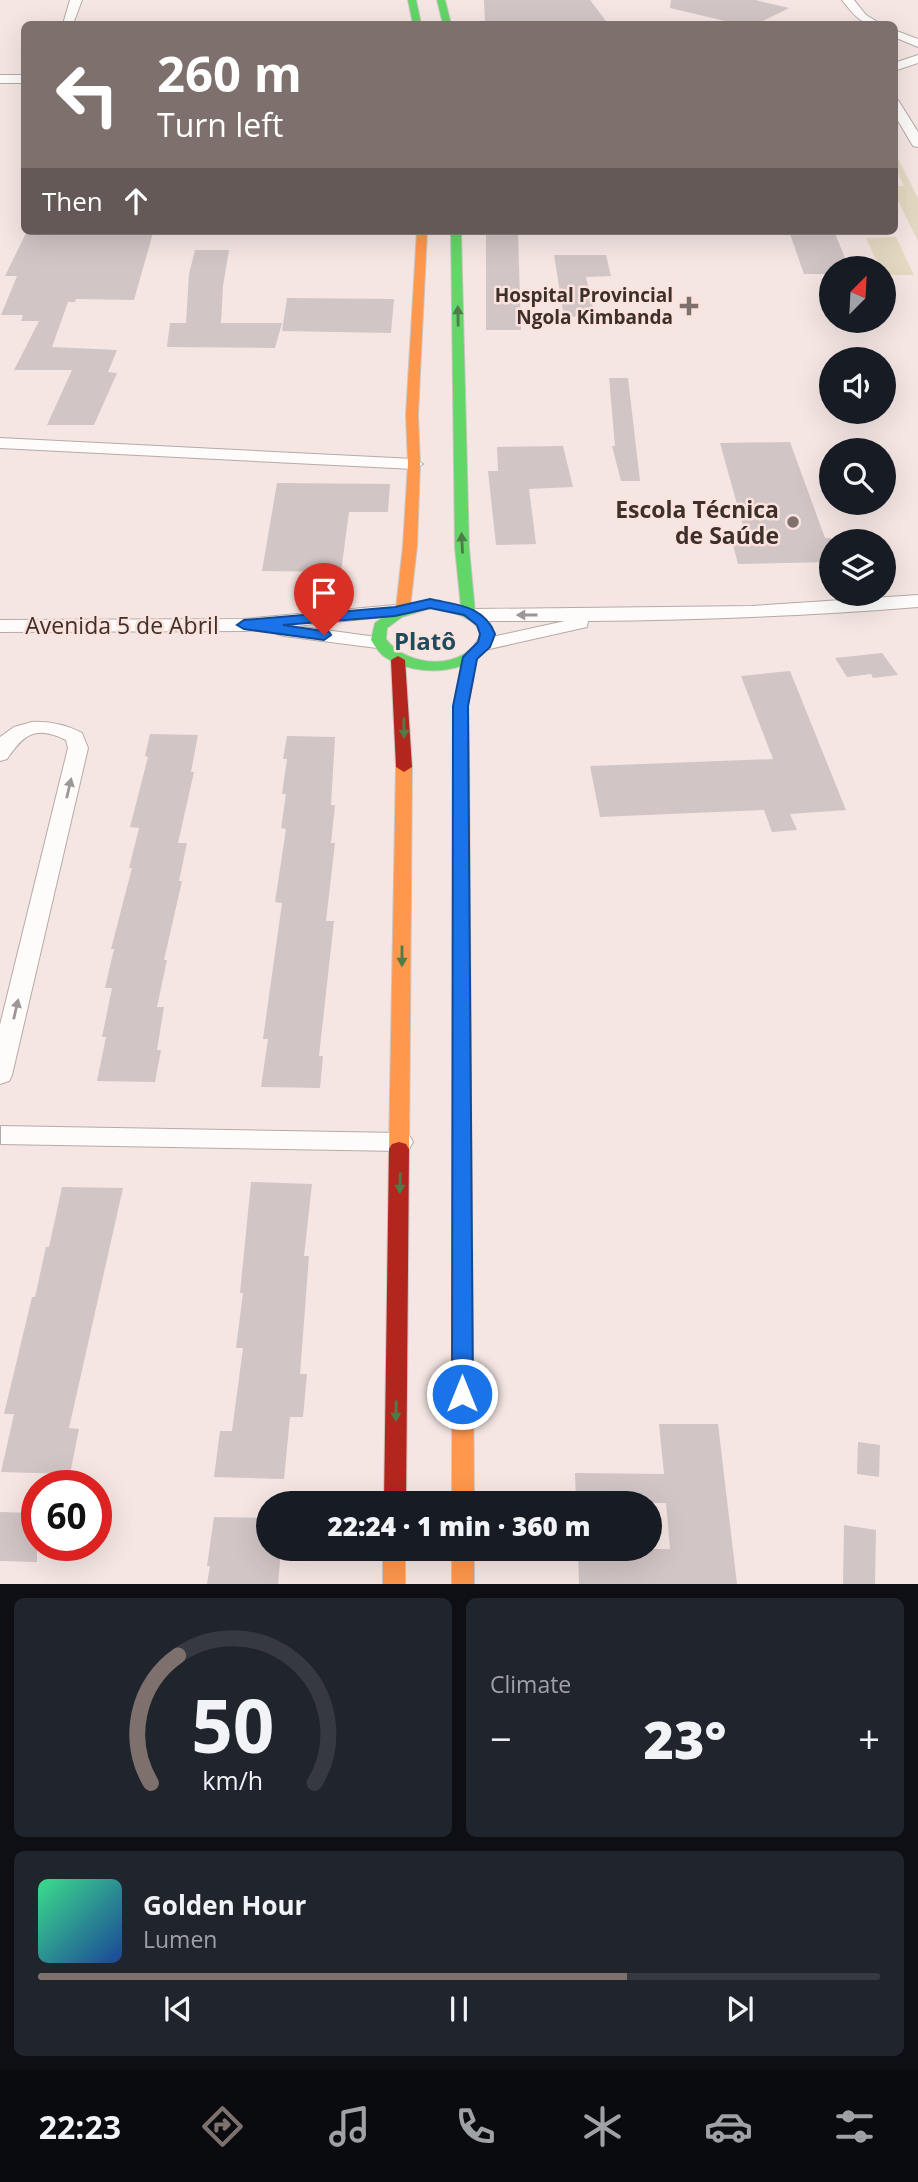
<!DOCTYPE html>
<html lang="en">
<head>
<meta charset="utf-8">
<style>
  body { margin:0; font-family:"Open Sans",sans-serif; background:#20242c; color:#f1f3f6; height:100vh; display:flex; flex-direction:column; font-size:26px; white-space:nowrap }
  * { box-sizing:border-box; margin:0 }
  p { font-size:23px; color:#9ea1a6 }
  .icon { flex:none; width:38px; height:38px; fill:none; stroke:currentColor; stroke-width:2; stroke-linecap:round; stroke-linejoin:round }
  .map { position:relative; height:1584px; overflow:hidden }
  .drawer { display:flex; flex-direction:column; gap:14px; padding:14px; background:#0d0f14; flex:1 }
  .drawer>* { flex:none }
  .top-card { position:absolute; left:21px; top:21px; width:877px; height:214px; border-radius:10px; box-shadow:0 7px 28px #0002; background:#7d706d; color:#fff; overflow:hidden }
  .needle { width:46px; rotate:24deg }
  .controls { position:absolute; left:819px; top:256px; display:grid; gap:14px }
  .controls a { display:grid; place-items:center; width:77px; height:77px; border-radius:50%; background:#171b24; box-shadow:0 7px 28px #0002; font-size:35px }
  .speed { position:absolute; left:21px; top:1470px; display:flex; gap:14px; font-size:35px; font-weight:700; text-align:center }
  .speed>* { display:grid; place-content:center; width:91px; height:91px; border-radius:50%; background:#171b24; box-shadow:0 7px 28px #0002; line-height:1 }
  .speed .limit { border:10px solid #d22; background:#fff; color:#111 }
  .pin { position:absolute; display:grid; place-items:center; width:60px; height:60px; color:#fff; margin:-72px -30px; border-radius:50% 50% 50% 0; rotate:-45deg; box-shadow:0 0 7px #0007 }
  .pin .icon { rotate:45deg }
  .me { position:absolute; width:77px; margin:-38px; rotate:0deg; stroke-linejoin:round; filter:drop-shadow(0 0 5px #0008) }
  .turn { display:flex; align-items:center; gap:24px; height:147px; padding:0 21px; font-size:32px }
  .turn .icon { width:91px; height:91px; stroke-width:2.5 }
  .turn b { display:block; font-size:49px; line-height:60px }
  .then { display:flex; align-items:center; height:66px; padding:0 21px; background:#0003; gap:14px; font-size:26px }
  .big { font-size:52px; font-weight:800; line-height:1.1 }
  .drawer .widget { flex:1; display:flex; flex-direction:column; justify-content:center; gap:10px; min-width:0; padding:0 24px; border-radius:10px; background:#20242c }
  .drawer .dial { align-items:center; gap:0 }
  .dial svg { height:182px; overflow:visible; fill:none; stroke:#363941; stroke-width:7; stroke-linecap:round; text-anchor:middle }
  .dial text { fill:#f1f3f6; stroke:none }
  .song { display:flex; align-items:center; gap:21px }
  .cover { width:84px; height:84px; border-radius:10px; background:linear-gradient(135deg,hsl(150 70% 55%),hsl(220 70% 35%)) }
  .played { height:7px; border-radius:4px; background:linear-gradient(90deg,#7d706d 70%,#363941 70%) }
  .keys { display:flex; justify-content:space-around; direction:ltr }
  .heat { display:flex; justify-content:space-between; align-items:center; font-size:38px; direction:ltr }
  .drawer .tiles { flex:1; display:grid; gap:14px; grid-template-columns:1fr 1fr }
  .widget:last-child { grid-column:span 2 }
  .trip { position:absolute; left:256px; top:1491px; width:406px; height:70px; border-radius:35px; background:#171b24; box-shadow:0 7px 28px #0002; font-weight:800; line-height:70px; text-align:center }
  .dock { display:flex; height:112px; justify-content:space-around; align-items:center; background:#090b0e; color:#9ea1a6 }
  .dock .icon { width:49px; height:49px }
  .dock .active { color:#7d706d }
  .dock b { font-size:32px; color:#f1f3f6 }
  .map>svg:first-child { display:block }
  .green { fill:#e4dac3 }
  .building { fill:#d1c5c5 }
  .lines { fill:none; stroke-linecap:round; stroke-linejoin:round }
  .street-casing { stroke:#b6aaa7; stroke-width:2 }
  .fast-casing { stroke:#ccc5c3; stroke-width:2 }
  .slow-casing { stroke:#ccc5c3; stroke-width:2 }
  .jam-casing { stroke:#ccc5c3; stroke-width:2 }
  .street { fill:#fefbfb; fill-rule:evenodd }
  .fast { fill:#63d668; fill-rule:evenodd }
  .slow { fill:#ff974d; fill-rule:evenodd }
  .jam { fill:#b3261e; fill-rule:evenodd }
  .oneway { fill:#4e7b48 }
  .oneway2 { fill:#9d9694 }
  .route { fill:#1a73e8; stroke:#114b97; stroke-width:2 }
  .poi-dot { fill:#7d706d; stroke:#fce2dc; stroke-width:2.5 }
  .labels { text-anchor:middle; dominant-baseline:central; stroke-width:5; stroke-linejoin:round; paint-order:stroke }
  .far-poi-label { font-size:19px; font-weight:bold; fill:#3c302d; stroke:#fce2dc; text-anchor:end }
  .poi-label { font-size:23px; font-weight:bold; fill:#3c302d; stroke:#fce2dc; text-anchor:end }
  .street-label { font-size:23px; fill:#3c302d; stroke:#fce2dc }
  .neighbourhood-label { font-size:24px; font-weight:bold; fill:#1d4c5f; stroke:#fce2dc }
</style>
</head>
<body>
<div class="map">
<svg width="918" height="1584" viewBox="0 0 918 1584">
  <rect width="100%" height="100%" fill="#f5e6e3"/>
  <path class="green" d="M894,151L918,198V241L894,193V186H904L894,166Z
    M896,237L914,275H884V268H880L866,238Z"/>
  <path class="building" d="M484,0H590L606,21L582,24H485Z
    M671,0H755L789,8L757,24H738L670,8Z
    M27,231L153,233L134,300L76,299L75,302H68L52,347L117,350L108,372L117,373L94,425H47L72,370H14L39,321H21L23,315H1L17,276H5Z
    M486,231L518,232L521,330H486Z
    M789,231H834L849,268H831V274H804Z
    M195,250H229L223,286L221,323H282L275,348L167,347L170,323H186L189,274Z
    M554,255H606L611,276L586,277L595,316L564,317Z
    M287,298L394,299L391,333L282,331Z
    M609,378H628L640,481H621L612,446H615Z
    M790,442L825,538H831V562L738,564L732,541L747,540L720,443Z
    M563,446L573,487L529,489L536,544L496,545L488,471H498L497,447Z
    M277,483L390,484L388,512H349L341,572L262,571Z
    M882,653L898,675L873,678L871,674L847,677L835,658Z
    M790,671L846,810L790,814L797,830L772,832L764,810L600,817L590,766L773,759L741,676Z
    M150,734L198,735L191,772H194L178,843H187L179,881H182L164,960H167L157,1007H164L157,1050H161L155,1082L97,1081L106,1037H102L112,988H105L114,949H111L132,868H129L139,828L130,827L148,757L145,756Z
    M287,736L335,737L331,805H335L331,843H335L326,921H334L319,1056H323L320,1088L261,1087L268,1039H263L282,903L275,902L286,829L281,828L286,794H282L287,759H283Z
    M251,1182L312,1184L304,1256H309L300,1374H307L303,1417H290L284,1479L214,1477L220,1431H232L243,1348H236L243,1293H240Z
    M62,1187L123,1188L69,1428L79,1429L70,1474L1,1472L14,1414H4L32,1297H35L46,1247H49Z
    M659,1424H718L737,1584H579L578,1549H670L666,1503H576L575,1473L664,1474Z
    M858,1442L880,1445L879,1477L857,1474Z
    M0,1512L37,1513V1562L0,1561Z
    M214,1517L268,1518V1549H281L278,1584H207L210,1566H207Z
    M844,1525L876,1530L875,1584H843Z"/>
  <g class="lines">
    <g class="street-casing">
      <path id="street" d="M70,0H82L73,24H63Z
        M842,0H854L866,15L881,24C861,26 854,15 842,0Z
        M894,30L918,39V47L894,37Z
        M918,55V63L894,71V63Z
        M0,75H24V83H0Z
        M894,99L898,100L918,132V147L913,146L894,114Z
        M0,438L414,459L423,464L414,469L0,448Z
        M918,595V607C808,616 698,620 588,621L587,627L485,650L475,644L478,640L565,621H474L465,615L474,609L752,606Z
        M395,605L404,611L402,615L296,626L384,638L387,642L384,646L377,648L284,636L277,634L276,628L244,631L0,632V620L244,619Z
        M32,722C50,721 66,725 82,733L88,748L12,1075L9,1081L0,1084V1025L68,748L66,740C35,725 24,734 7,759L0,761V737L14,727Z
        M1,1126L400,1133L409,1135L413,1142L409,1149L400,1151L1,1144Z"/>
    </g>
    <g class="fast-casing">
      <path id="fast" d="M408,0H416L421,24H413Z
        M437,0H445L451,24H443Z
        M451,231H461L469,548L475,612L490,623L495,634C479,676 418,679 385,657C379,653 375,646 371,640L375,623L392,611L430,600L461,607L455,548ZM431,608C448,611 474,615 481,634C466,672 407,668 386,639L387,628L402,617Z
        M461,748L469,753L471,1096L469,1101H455L453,1096V753Z"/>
    </g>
    <g class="slow-casing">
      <path id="slow" d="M417,231H427L418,415L420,464L417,546L410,608L403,612L396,608L403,546L408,464L406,415Z
        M404,762L412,767L409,1149L406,1154L399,1156L392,1154L389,1149L396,767Z
        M462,1089L469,1091L471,1096L474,1503H452L453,1096L455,1091Z
        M383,1549H405V1584H383Z
        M452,1549H474V1584H452Z"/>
    </g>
    <g class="jam-casing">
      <path id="jam" d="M470,653L477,657L468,706L469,753L461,758L453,753L454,706L463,657Z
        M398,656L405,660L412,767L404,772L396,767L391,660Z
        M399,1142L406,1144L409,1149L406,1503H384L389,1149L392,1144Z"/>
    </g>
    <use href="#street" class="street"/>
    <use href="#fast" class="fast"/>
    <use href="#slow" class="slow"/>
    <use href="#jam" class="jam"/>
  </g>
  <defs><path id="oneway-solid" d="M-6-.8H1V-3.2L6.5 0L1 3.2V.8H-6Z" transform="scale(1.75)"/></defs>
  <g class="oneway">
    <use href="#oneway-solid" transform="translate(458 316) rotate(-91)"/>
    <use href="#oneway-solid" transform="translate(462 543) rotate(-93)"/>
    <use href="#oneway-solid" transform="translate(404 728) rotate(89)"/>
    <use href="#oneway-solid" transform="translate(402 956) rotate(90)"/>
    <use href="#oneway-solid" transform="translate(400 1183) rotate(91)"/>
    <use href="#oneway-solid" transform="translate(396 1411) rotate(91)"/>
  </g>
  <g class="oneway2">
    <use href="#oneway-solid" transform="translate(527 615) rotate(-180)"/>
    <use href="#oneway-solid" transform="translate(69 788) rotate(-77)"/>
    <use href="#oneway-solid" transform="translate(16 1009) rotate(-77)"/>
  </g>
  <path class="route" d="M430,599C456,605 484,605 495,634L490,647L477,659L468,706L473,1394L470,1401L462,1403L455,1401L452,1394L453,706L463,657L478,642L480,634L477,625L464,615L430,608L395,616L283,625L329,632L331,635L324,640L244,629L237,625L244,620L395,607Z"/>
  <g class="poi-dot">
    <path d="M685.5 295.5h7v7h7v7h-7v7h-7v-7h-7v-7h7z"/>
    <circle cx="793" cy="522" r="7"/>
  </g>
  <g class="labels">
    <g class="far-poi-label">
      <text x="673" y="295">Hospital Provincial<tspan x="673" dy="22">Ngola Kimbanda</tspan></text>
    </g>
    <g class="poi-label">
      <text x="779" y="509">Escola Técnica<tspan x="779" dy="26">de Saúde</tspan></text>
    </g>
    <g class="street-label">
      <text x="122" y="625">Avenida 5 de Abril</text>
    </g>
    <g class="neighbourhood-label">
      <text x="425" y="640">Platô</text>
    </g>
  </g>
</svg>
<div class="controls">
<a><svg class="needle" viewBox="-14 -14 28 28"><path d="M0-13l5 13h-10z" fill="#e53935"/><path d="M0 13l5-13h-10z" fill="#9ea1a6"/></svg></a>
<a><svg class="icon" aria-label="sound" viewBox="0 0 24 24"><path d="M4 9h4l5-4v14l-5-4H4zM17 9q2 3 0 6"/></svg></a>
<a><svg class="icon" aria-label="search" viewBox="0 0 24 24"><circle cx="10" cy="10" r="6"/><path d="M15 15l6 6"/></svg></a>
<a><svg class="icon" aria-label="layers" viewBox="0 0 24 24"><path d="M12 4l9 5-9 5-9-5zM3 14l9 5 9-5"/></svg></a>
</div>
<div class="speed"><div class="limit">60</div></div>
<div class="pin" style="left:324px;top:635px;background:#d93025"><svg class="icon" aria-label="arrive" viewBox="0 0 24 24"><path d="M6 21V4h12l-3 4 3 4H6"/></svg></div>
<svg class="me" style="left:462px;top:1394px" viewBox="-20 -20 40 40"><circle r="17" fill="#1a73e8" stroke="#fff" stroke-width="3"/><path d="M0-11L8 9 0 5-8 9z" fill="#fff"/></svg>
<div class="trip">22:24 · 1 min · 360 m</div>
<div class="top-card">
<div class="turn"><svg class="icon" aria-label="left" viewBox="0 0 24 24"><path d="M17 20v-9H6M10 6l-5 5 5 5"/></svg><div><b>260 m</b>Turn left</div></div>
<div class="then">Then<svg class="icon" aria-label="ahead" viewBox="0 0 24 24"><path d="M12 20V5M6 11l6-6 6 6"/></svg></div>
</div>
</div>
<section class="drawer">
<div class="tiles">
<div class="widget dial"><svg viewBox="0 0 100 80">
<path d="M14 69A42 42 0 1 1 86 69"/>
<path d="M14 69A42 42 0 0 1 26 13" stroke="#7d706d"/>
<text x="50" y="56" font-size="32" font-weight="700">50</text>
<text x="50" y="72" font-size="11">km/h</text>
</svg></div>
<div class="widget"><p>Climate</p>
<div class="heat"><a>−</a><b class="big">23°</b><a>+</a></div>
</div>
<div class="widget">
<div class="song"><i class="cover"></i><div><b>Golden Hour</b><p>Lumen</p></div></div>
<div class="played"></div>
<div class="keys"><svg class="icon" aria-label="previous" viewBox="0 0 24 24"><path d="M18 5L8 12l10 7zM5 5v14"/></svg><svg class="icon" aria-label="pause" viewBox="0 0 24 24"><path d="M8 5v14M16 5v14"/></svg><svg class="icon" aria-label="next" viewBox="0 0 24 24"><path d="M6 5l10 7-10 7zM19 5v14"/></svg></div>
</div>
</div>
</section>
<nav class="dock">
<b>22:23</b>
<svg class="icon active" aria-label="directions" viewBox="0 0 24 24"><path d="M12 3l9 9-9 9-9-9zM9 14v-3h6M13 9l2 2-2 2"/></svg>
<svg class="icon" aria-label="music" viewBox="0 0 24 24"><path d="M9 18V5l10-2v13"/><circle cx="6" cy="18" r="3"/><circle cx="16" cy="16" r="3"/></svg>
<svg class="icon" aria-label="phone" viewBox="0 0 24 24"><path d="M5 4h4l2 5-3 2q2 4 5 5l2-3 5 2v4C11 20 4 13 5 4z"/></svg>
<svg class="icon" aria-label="climate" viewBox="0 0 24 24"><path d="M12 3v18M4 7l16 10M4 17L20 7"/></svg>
<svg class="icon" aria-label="car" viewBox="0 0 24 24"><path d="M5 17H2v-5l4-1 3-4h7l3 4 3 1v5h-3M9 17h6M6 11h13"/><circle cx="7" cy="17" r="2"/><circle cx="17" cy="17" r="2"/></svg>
<svg class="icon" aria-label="filters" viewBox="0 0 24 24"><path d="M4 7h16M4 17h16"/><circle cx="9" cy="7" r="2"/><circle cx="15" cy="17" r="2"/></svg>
</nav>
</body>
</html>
